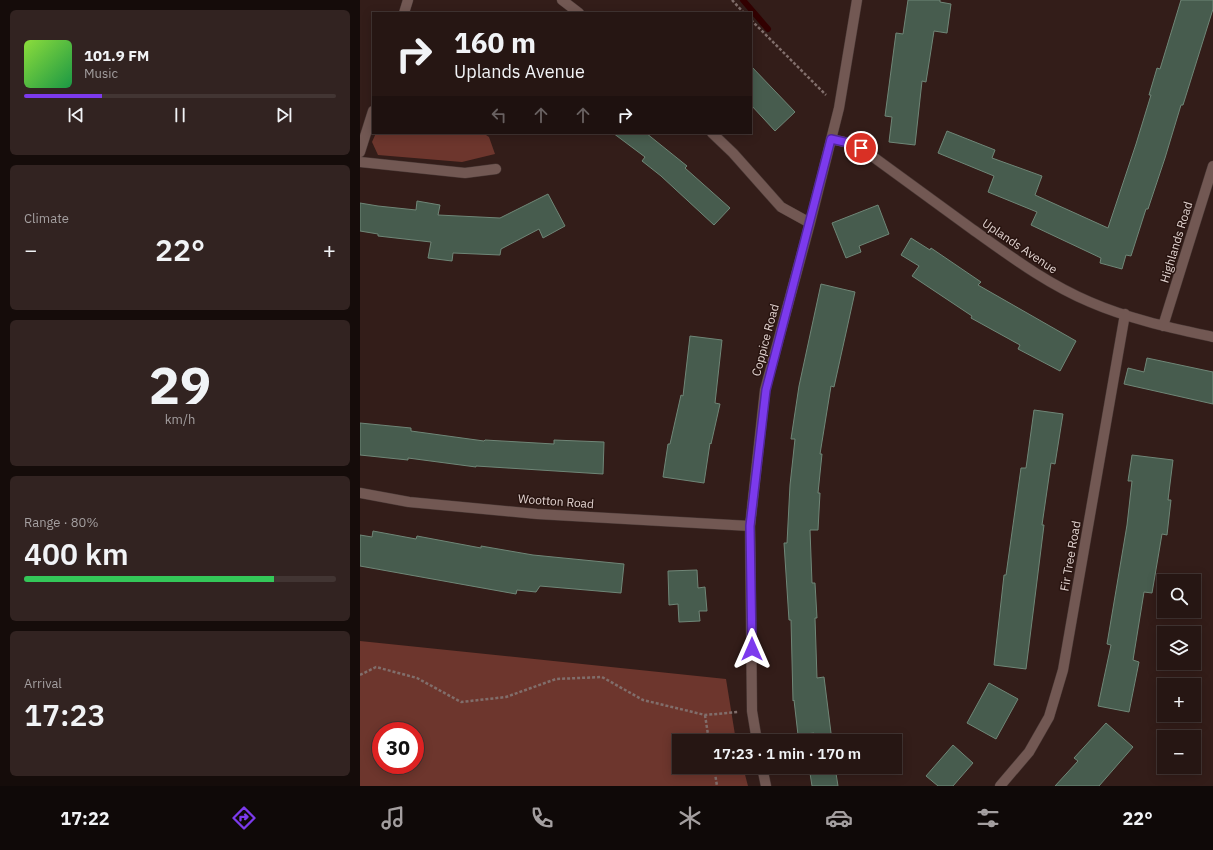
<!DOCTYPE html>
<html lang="en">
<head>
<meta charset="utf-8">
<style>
  body { margin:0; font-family:"IBM Plex Sans",sans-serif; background:#322321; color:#f1f3f6; height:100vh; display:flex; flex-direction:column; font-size:15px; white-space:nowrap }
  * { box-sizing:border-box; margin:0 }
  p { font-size:13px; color:#a49fa0 }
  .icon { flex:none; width:22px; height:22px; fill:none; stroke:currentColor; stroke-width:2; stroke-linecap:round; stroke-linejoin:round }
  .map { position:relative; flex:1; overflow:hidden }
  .drawer { display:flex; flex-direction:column; gap:10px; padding:10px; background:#150c0a; width:360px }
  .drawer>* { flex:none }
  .banner { position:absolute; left:12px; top:12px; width:380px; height:122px; border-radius:0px; box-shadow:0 2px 10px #0003,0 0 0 1px #423533; background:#261613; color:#f1f3f6; overflow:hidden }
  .buttons { position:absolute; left:797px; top:574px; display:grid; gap:8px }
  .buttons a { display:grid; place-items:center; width:44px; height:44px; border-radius:0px; background:#261613; box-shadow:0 2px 10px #0003,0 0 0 1px #423533; font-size:20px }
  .speed { position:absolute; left:12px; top:722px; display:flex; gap:8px; font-size:20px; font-weight:700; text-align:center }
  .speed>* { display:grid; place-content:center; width:52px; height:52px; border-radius:50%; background:#261613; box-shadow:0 2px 10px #0003,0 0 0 1px #423533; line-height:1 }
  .speed .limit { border:6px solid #d22; background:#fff; color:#111 }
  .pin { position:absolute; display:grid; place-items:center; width:34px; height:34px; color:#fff; margin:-17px; border:2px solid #fff; border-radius:50%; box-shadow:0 1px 4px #0007 }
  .me { position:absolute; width:44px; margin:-22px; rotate:0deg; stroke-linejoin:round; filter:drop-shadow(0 0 3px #0008) }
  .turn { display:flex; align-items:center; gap:14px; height:84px; padding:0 16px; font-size:18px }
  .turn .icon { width:52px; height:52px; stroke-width:2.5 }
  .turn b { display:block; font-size:28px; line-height:34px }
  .lanes { display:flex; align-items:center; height:38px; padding:0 16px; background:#0003; justify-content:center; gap:20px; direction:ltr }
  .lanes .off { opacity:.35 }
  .big { font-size:30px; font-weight:600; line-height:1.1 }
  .drawer .widget { flex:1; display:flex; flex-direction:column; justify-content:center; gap:6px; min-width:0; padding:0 14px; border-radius:6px; background:#322321 }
  .drawer .dial { align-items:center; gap:0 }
  .dial b { font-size:52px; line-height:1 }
  .song { display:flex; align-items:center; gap:12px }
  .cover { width:48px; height:48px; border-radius:6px; background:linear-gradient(135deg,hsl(90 70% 55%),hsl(140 70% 35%)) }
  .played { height:4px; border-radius:2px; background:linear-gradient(90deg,#7c3aed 25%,#423533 25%) }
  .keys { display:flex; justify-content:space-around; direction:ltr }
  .heat { display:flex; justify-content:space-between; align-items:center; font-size:22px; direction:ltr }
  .charge { height:6px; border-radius:3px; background:linear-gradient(90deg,#34c759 80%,#423533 0) }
  .trip { position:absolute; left:312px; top:734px; width:230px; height:40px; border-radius:0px; background:#261613; box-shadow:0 2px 10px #0003,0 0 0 1px #423533; font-weight:600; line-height:40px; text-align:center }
  .dock { display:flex; height:64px; justify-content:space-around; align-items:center; background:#0f0908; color:#a49fa0 }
  .dock .icon { width:28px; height:28px }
  .dock .on { color:#7c3aed }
  .dock b { font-size:18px; color:#f1f3f6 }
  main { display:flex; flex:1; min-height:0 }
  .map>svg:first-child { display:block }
  .green { fill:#6d362d; fill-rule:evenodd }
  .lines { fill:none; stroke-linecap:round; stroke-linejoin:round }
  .stream { stroke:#320000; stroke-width:6 }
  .building { fill:#475c4e; stroke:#6f8677 }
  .minor-casing { stroke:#493835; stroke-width:11 }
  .path { stroke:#816e6b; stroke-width:2.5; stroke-dasharray:3 2; stroke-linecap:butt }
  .minor { stroke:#725853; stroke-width:10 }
  .route-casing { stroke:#51269a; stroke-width:10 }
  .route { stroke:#7c3aed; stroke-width:7 }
  .labels { text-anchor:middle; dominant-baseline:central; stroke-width:3; stroke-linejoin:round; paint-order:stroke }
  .street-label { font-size:12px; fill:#e1d2cf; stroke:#281410 }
</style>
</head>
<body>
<main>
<section class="drawer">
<div class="widget">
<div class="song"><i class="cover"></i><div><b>101.9 FM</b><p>Music</p></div></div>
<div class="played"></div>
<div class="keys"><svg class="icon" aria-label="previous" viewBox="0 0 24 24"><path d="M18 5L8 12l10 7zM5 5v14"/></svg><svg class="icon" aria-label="pause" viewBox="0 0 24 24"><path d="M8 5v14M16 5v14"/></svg><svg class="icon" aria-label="next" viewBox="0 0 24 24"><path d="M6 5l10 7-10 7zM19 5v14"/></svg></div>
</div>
<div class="widget"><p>Climate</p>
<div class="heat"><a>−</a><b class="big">22°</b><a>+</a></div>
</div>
<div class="widget dial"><b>29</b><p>km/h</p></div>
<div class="widget"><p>Range · 80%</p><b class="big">400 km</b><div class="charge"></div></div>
<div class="widget"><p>Arrival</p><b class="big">17:23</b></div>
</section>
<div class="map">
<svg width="853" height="786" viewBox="0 0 853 786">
  <rect width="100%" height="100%" fill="#331d19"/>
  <path class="green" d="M16,133H123L129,137L135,154L102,162L18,155L12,142Z
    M0,641L366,679L376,741H319V767H383L388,786H0ZM21,731H55V765H21Z"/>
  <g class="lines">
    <path class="stream" d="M383,0L408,29"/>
  </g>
  <path class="building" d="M548,0H580V2L591,4L587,33L574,31L566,82L562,81L555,145L529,142L532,117L525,116L536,33L543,34Z
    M821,0H853V9L823,105H821L805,158L788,209H786L771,256L766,255L762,269L740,263L741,258L671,225L677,212L628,192L634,176L578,153L587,131L635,150L632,158L682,176L675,195L748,228L776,144L791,95H789L797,68L800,69Z
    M391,66L435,112L415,131L391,105Z
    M253,133H286L327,166L325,168L370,208L354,225L301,176L282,161L285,157Z
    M188,194L205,226L183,238L179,229L141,249L140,255L93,253L92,261L68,258L71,242L18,236V234L0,231V203L18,206L56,210L57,201L80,205L78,215L140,218Z
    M518,205L529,234L499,246L501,252L486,258L472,223Z
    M551,238L570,250L571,248L621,282L618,285L716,341L700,371L658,349L660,345L611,318L612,316L552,276L559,266L541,255Z
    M461,284L495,292L474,387L471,386L460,454H462L458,493H460L458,530H450L452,583H455L457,618H455L457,678L464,677L472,741H455L454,733L438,735L434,700L433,701L431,620H429L424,543H427L430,485L435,439H431L439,386Z
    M330,336L362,340L355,403L360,404L351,444L350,443L344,483L303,477L308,444H310L321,395L323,396Z
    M787,358L853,372V404L764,384L768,368L784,372Z
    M674,410L703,414L695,464L691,463L682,525H684L666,669L634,665L644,575H646L661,468H666Z
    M0,423L51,428V431L124,441L125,440L194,444V440L244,442L243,474L116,466V467L48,458V460L0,455Z
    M772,455L813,460L808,500H811L807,535L802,534L792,593L784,592L773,660L779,662L769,712L738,706L751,645L747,644L767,525L772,481H768Z
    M13,531L56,539L57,536L121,548V546L173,555L264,564L261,593L180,586L176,592L157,590L156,594L0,566V535L12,537Z
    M337,570L338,588L345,587L347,611H339L340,621L319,622L318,604L309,605L308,571Z
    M629,683L658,699L636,739L607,723Z
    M746,723L773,747L739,786H695L718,761L714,758Z
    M593,745L613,763L593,786H578L566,776Z
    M449,767H475L478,786H452Z"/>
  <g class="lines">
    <g class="minor-casing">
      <path id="minor" d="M202,0L219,13
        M44,13L48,0
        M352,133L373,153L421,207L450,223
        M471,139L489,143L501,148C538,175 575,202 612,229C650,256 687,284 730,302C769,319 812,328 853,337
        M0,152L13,111
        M0,162L105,173L136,169
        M803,326L853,166
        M0,493L49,502L177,514L390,526
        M397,741L392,711L390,526L405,390L450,223L479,108L497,0
        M402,767L406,786
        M640,786L669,752L689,717L703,670L765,314"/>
    </g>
    <path class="path" d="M372,0L384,13
      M391,20L466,95
      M0,675L16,667L57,678L101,702L146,697L196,679L242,677L283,700L345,715L378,712
      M345,715L349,741
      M354,767L357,786"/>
    <use href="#minor" class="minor"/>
  </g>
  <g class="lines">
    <g class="route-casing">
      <path id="route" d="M392,649L390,526L406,390L471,139L489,143L501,148"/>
    </g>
    <use href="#route" class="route"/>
  </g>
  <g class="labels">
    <g class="street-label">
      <text transform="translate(816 242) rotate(-73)">Highlands Road</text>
      <text transform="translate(660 246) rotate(34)">Uplands Avenue</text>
      <text transform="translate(405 340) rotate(-75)">Coppice Road</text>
      <text transform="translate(196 501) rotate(4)">Wootton Road</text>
      <text transform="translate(710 556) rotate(-80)">Fir Tree Road</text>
    </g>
  </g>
</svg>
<div class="buttons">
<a><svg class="icon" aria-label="search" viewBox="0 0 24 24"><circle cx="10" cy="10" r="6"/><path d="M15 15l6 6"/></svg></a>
<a><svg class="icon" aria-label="layers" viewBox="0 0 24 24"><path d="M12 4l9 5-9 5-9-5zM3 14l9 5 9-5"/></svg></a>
<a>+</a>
<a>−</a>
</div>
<div class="speed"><div class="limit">30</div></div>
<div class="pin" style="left:501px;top:148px;background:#d93025"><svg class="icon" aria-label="arrive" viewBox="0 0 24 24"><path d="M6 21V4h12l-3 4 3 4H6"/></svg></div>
<svg class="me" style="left:392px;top:649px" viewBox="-20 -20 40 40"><path d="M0-17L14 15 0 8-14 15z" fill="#7c3aed" stroke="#fff" stroke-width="4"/></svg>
<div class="trip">17:23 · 1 min · 170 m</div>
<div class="banner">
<div class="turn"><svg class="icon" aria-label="right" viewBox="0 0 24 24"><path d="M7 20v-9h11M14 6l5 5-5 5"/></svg><div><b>160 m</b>Uplands Avenue</div></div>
<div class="lanes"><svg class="icon off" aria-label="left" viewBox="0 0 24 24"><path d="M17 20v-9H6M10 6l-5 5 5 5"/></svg><svg class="icon off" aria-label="ahead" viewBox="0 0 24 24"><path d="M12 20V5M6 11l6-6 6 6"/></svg><svg class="icon off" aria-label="ahead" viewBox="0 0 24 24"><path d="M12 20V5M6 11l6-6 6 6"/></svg><svg class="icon" aria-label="right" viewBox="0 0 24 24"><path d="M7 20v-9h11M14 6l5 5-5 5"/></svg></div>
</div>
</div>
</main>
<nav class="dock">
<b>17:22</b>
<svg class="icon on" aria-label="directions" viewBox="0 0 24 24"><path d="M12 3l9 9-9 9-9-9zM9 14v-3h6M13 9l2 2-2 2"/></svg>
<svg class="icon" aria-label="music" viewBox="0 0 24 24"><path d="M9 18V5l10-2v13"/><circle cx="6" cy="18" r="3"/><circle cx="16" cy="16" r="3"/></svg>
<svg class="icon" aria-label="phone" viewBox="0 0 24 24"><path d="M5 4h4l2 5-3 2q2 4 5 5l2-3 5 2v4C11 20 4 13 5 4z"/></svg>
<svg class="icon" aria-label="climate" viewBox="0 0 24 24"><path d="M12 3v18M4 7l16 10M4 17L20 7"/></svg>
<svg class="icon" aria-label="car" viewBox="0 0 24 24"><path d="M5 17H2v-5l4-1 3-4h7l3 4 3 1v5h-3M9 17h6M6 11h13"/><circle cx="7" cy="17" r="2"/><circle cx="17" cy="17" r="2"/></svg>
<svg class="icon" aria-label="filters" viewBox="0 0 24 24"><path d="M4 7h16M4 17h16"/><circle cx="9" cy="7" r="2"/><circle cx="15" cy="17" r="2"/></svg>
<b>22°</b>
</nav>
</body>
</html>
